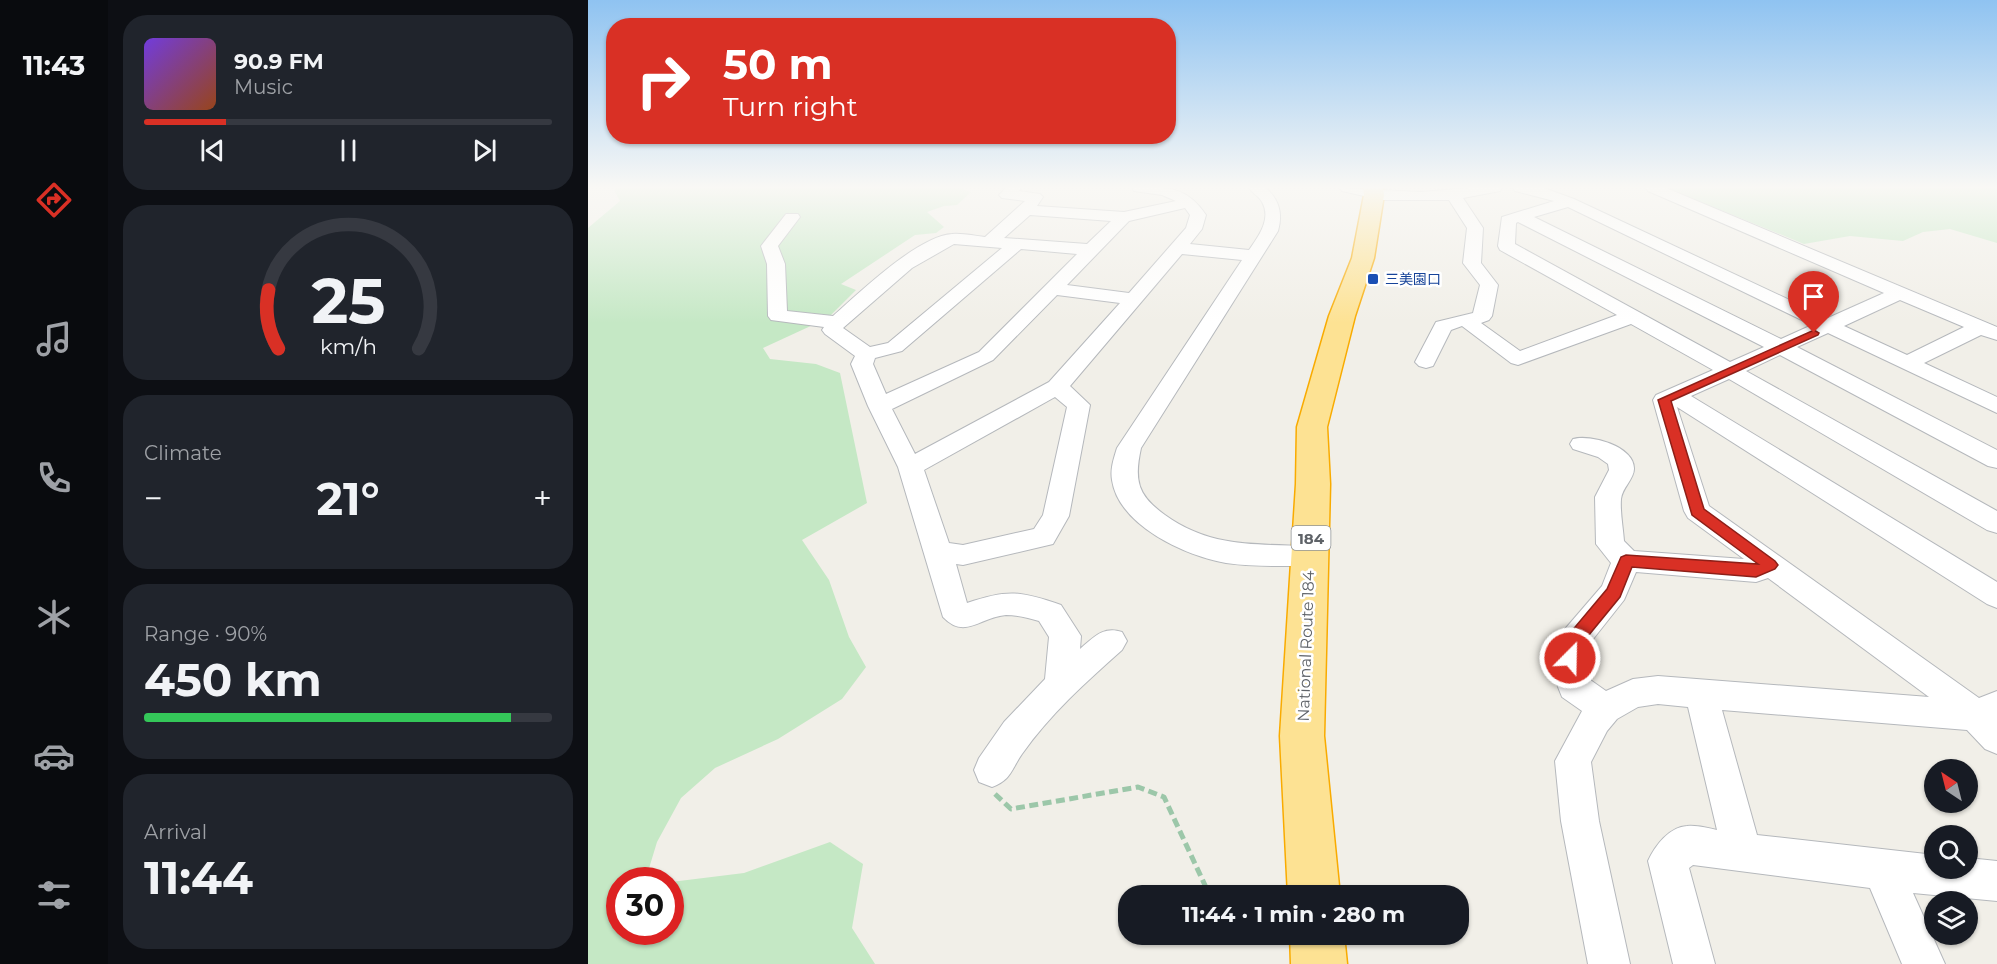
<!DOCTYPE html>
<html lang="en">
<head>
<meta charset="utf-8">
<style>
  body { margin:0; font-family:Montserrat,"Noto Sans JP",sans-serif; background:#20242c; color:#f1f3f6; height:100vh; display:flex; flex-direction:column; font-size:22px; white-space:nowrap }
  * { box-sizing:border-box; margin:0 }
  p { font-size:20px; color:#9ea1a6 }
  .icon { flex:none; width:33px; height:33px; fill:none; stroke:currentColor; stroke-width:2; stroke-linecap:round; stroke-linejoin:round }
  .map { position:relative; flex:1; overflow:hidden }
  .panel { display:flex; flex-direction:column; gap:15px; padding:15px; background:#0d0f14; width:480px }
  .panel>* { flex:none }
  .banner { position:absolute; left:18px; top:18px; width:570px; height:126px; border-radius:24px; box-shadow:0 2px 4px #0004; background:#d93025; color:#fff; overflow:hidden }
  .needle { width:39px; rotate:325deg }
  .fabs { position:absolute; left:1336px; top:759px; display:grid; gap:12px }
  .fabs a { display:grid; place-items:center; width:54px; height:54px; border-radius:50%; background:#171b24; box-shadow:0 2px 4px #0004; font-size:30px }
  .speed { position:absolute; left:18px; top:867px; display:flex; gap:12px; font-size:30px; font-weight:700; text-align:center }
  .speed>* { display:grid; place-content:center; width:78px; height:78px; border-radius:50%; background:#171b24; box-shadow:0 2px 4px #0004; line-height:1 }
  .speed .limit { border:9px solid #d22; background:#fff; color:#111 }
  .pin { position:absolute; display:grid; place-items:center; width:51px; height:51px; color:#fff; margin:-62px -26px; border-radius:50% 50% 50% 0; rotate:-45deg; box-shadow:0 0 6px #0007 }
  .pin .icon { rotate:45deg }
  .me { position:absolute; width:66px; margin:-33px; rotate:23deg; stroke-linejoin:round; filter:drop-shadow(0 0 4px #0008) }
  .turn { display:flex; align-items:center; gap:21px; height:126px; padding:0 18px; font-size:27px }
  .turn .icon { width:78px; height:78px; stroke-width:2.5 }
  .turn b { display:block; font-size:42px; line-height:51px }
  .big { font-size:45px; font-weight:700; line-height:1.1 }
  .panel .widget { flex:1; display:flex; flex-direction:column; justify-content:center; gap:9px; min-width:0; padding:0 21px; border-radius:24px; background:#20242c }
  .panel .dial { align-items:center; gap:0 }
  .dial svg { height:156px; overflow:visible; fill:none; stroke:#363941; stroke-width:7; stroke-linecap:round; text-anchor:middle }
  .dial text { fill:#f1f3f6; stroke:none }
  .song { display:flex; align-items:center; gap:18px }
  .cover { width:72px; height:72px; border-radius:9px; background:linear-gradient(135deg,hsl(260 70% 55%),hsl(20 70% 35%)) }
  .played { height:6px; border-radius:3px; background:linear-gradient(90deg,#d93025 20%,#363941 20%) }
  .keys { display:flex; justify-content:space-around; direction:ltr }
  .heat { display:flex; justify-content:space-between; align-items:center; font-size:33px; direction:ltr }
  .charge { height:9px; border-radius:4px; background:linear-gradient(90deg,#34c759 90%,#363941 0) }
  .trip { position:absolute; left:530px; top:885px; width:351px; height:60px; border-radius:24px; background:#171b24; box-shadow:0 2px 4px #0004; font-weight:700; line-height:60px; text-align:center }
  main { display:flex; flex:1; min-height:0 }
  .dock { display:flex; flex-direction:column; width:108px; justify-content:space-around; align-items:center; background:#090b0e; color:#9ea1a6 }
  .dock .icon { width:42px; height:42px }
  .dock .current { color:#d93025 }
  .dock b { font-size:27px; color:#f1f3f6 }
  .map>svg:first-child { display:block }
  .green { fill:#c5e8c5 }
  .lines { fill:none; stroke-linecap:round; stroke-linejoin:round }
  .minor-casing { stroke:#b5b8bc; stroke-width:2 }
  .highway-casing { stroke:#f9ab00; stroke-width:3 }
  .path { stroke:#9cc7a9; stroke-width:5; stroke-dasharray:9 4.5; stroke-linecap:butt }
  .minor { fill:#fff; fill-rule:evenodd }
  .highway { fill:#fde293; fill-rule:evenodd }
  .route { fill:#d93025; stroke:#8d1f18; stroke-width:1.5 }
  .transit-dot { fill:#1a4fb4; stroke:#fff; stroke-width:2 }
  .labels { text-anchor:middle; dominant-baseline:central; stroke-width:5; stroke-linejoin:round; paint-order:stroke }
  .far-transit-label { font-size:14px; fill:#164399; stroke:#fff; text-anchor:start }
  .shield { fill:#fff; stroke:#8f9295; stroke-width:1.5 }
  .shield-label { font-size:15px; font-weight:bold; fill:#5f6368 }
  .street-label { font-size:16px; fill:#5f6368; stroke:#fff }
</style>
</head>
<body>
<main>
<nav class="dock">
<b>11:43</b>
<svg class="icon current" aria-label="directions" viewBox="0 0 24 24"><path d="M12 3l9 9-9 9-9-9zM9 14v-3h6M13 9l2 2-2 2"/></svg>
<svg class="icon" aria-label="music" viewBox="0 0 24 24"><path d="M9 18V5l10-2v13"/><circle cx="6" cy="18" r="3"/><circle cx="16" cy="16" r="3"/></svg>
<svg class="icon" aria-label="phone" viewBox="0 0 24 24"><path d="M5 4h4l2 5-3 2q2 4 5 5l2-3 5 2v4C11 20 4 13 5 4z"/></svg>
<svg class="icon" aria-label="climate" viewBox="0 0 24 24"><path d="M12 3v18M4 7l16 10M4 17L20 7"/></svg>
<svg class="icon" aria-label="car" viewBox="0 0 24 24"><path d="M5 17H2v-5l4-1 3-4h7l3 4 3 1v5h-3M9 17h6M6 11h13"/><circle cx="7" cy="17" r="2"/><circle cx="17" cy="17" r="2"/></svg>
<svg class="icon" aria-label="filters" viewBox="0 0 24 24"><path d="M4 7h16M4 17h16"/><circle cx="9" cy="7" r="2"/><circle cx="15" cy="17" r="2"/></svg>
</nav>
<section class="panel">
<div class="widget">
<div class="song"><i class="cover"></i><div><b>90.9 FM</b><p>Music</p></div></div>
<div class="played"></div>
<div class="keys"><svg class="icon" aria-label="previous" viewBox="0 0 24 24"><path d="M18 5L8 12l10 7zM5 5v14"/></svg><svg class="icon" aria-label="pause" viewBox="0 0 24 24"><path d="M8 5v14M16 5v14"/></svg><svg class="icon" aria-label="next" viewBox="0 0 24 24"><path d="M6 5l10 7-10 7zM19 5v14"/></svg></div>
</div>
<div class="widget dial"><svg viewBox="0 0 100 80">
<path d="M14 69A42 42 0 1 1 86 69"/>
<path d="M14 69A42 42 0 0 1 9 39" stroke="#d93025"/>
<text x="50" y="56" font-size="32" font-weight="700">25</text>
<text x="50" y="72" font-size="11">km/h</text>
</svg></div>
<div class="widget"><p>Climate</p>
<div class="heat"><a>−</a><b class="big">21°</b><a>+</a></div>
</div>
<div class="widget"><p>Range · 90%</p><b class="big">450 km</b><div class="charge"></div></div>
<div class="widget"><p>Arrival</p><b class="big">11:44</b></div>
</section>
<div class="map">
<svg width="1409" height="964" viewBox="0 0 1409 964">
  <rect width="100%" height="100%" fill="#f1efe8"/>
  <path class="green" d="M28,188H372L383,192L369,205L356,206L339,212L356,227L348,233L327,235L253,284L268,290L240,318L175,348L182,359L228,364L252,373L279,503L214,540L241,580L261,637L278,667L254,699L190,739L127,768L93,798L69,842L59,875L79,880H32V932H82L83,882L156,873L242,842L275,864L264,928L287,964H0V228L32,201L26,190Z
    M1079,188H1409V243L1362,229L1335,232L1315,241L1262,236L1216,244Z"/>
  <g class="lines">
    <g class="minor-casing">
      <path id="minor" d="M418,188H433L431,191L452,194L455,197L449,206L536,212L588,201L574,195L546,191L544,188C577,188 597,184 618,215L614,229L602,244L661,250C670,237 684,219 674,202C671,196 664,193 661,188H678C691,200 695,213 690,231L553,448C546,480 549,495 577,515C623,548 668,544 722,546L732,549L736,556L732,563L722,566C694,566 666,567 638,563C598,556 531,526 524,480C522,469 526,458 529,448L654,260L594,254L482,386L502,405L481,516L465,544L375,565L368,564L379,603C420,589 432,591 473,605L493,636L492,649C506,637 515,626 534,632L539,641L534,650C498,682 462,714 434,754C423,770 423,780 404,787L391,782L386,770L391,758L416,722L457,679L461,637L451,621C441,618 429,615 418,615C392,617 377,640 355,617L310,467L280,406L263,364L267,356L237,334L234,330L236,327L183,320L180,316L179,264L173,246L198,214H210L212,217L190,246L197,264L199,311L245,316C271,293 330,236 364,234C375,233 387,236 397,237L437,201L414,198L411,195ZM597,208L602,215L598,228L541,293L479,285L541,221ZM442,215L523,221L499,244L416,238ZM366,244L414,248L300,343L282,347L255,328L324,268ZM433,249L489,254L391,352L298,394L285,364L287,358L314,351ZM469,295L532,303L461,382L327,454L304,409L405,360ZM467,397L479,407L455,515L446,529L375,545L361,543L336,470Z
        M752,188L833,192L881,188H914L912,191L875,198L895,228L893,263L910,285L904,316L901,320L893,323L932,351L1029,315L912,250L910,246L914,217L966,201L927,191L925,188H956L986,199L1240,318L1296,293L1060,191L1058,188H1078L1409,327V340L1393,335L1336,363L1409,397V413L1240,333L1209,347L1409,450V468L1400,466L1192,355L1158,371L1409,511V533L1399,530L1141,379L1103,396L1409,582V608L1399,604L1089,407L1121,506L1391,698L1409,691V754L1397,749L1379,730L1134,710L1169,835L1347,855V868H1380V858L1409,861V901L1325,893L1357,964H1314L1282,888L1105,865L1101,868L1127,964H1085L1060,861C1067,846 1081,827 1099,826C1109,825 1120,828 1129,830L1100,707L1070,704L1050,707L1029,719L1019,731L1003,762L1011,821L1042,964H1000L973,821L967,761L994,711L974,697L970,687L966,658L977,629L1014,586L1023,563L1008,544L1007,497L1021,470L1020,464L1010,457L985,449L982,444L985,439C1002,434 1047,446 1046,469C1046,479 1034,488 1033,499C1032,512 1035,527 1036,541L1046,551L1156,559L1100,518L1096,511L1065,400L1068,395L1125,370L1043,324L930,365L923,363L874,326L863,330L845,366L838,368L831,366L827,362L848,322L885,313L892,285L875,263L879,228L861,200H794L754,191ZM980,207L1224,325L1193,339L946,217ZM930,222L1176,347L1142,362L927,244L928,223ZM1312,300L1376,327L1319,355L1256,326ZM1048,572L1168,582L1180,578L1341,697L1070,676L1045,679L1018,691L1001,679L998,658L1002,643L1036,600Z"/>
    </g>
    <g class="highway-casing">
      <path id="highway" d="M775,188H795L796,195L786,258L767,316L739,427L742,484L736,736L752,896H700L692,736L708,484L709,427L741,316L764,258L776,195Z
        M702,934H756L759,964H703Z"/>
    </g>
    <path class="path" d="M407,794L423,809L550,787L576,797L622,896"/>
    <use href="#minor" class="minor"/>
    <use href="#highway" class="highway"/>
  </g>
  <linearGradient id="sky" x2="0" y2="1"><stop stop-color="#8fc3f1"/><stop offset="0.58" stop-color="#f9f8f5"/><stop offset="1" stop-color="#f9f8f5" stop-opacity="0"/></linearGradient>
  <rect width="1409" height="323" fill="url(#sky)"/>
  <path class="route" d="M1226,330L1231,333L1230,335L1083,401L1116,509L1187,561L1190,565L1187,569L1168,577L1044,567L1032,597L996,641L988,663L982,665L976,663L974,658L982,633L1019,589L1033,557L1038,555L1170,564L1104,515L1070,400Z"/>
  <rect class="transit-dot" x="779" y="273" width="12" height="12" rx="3"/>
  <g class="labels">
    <g class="far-transit-label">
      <text x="797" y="279">三美園口</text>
    </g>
    <rect class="shield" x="703.5" y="526" width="39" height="24" rx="4.5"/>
    <g class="shield-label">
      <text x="723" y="538">184</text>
    </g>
    <g class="street-label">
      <text transform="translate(718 646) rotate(-88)">National Route 184</text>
    </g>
  </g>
</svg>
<div class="fabs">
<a><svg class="needle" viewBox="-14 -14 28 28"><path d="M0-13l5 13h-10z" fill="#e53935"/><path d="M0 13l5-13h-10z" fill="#9ea1a6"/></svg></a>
<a><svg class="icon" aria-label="search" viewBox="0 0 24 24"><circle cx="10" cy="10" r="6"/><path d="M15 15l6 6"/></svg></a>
<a><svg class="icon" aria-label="layers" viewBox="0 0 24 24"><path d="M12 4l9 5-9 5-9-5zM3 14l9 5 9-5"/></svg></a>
</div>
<div class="speed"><div class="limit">30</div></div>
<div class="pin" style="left:1226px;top:333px;background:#d93025"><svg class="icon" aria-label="arrive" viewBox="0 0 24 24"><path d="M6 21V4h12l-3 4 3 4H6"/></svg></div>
<svg class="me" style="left:982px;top:658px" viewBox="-20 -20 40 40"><circle r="17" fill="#d93025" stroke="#fff" stroke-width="3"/><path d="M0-11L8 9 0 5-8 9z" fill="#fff"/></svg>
<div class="trip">11:44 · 1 min · 280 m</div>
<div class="banner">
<div class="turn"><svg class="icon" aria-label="right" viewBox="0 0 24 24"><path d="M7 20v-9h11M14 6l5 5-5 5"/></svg><div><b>50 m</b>Turn right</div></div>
</div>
</div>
</main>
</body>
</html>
